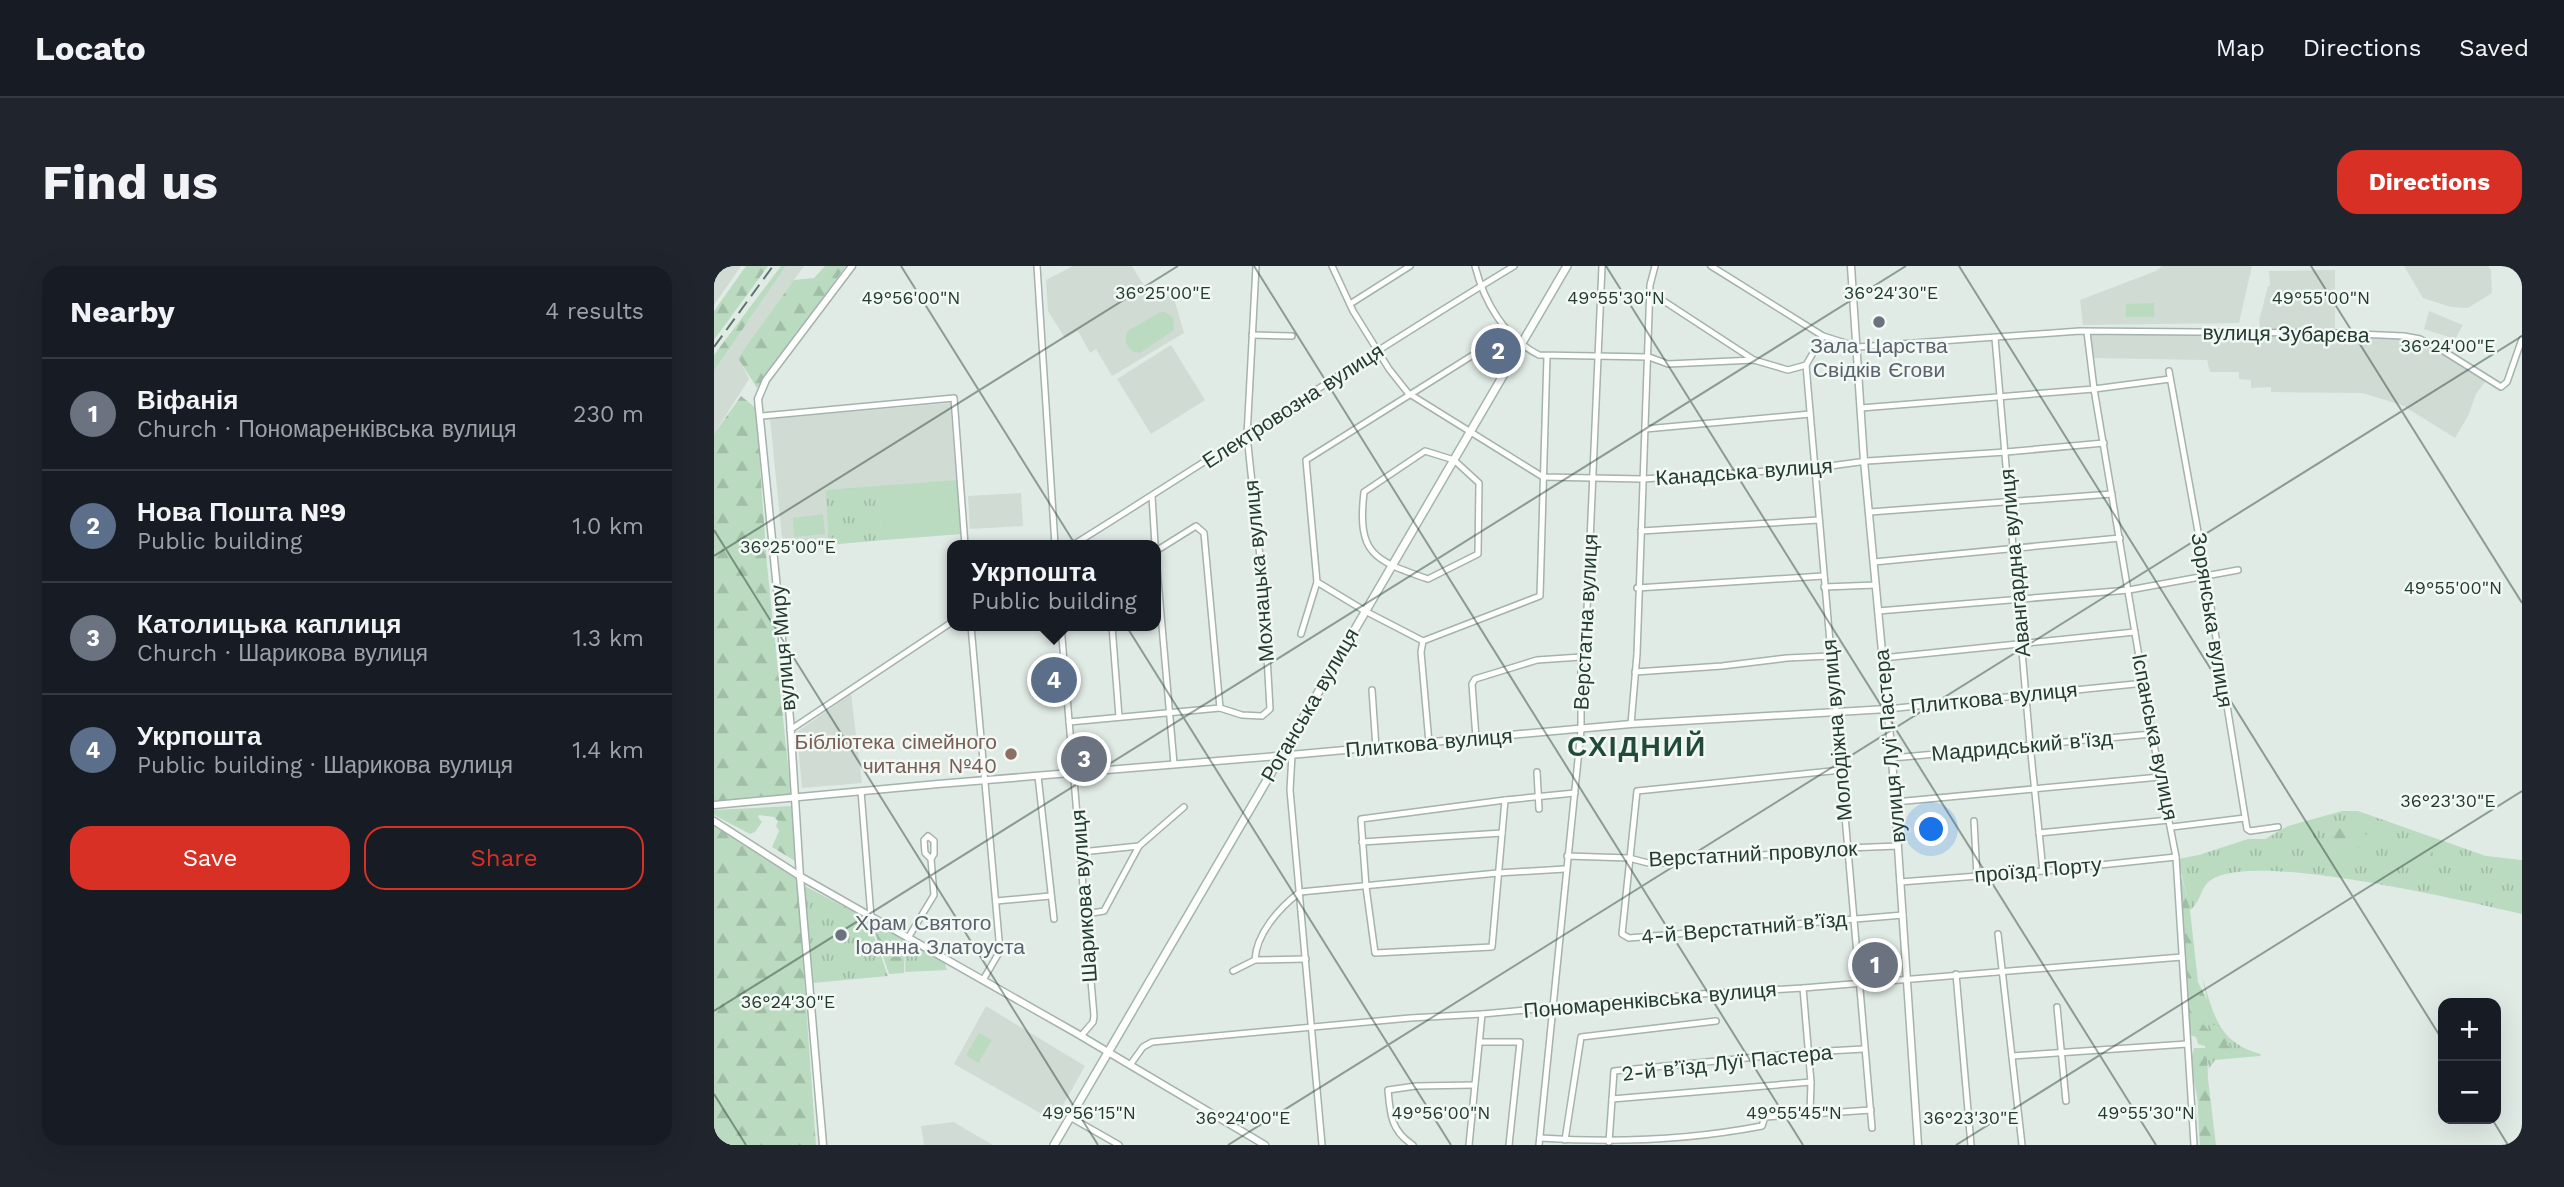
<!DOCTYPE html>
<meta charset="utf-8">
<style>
:root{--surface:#171b24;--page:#20242c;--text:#f1f3f6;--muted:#9ea1a6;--line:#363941;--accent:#d93025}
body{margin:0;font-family:"Work Sans",sans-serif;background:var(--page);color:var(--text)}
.controls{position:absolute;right:21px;bottom:21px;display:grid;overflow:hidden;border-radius:14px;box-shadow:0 7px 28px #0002}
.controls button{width:63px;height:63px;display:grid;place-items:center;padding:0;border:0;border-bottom:2px solid var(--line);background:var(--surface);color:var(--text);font:35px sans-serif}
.you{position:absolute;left:1218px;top:564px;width:24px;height:24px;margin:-18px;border:5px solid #fff;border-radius:50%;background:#1a73e8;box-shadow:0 0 0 10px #1a73e833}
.badge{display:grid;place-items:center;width:46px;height:46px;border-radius:50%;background:var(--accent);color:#fff;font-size:23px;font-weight:700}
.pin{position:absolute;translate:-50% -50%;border:4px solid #fff;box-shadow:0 2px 7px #0006}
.popup{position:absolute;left:233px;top:274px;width:214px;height:91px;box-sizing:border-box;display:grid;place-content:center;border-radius:14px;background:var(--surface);filter:drop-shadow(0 2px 5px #0005);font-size:23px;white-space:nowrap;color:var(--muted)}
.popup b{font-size:26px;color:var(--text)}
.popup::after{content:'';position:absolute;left:50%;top:100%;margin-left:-14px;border:14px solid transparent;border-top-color:var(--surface)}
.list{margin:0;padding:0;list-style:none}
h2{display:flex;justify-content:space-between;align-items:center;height:91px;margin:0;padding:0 28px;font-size:30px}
h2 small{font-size:23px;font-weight:400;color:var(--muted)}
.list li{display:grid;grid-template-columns:46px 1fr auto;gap:21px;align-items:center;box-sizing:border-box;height:112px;padding:0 28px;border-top:2px solid var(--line)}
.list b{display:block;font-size:26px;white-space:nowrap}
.list p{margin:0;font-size:23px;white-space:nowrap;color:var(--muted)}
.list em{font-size:23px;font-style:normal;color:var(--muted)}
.actions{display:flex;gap:14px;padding:21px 28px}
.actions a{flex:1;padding:16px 0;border:2px solid var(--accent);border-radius:21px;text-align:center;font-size:24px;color:var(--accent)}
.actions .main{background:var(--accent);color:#fff}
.map{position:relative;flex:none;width:1808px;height:879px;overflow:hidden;border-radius:21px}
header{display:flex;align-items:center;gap:42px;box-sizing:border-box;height:98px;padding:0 35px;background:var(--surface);border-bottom:2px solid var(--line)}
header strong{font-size:33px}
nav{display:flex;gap:38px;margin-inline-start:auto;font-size:24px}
.intro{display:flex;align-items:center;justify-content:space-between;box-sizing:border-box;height:168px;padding:0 42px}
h1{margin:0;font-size:49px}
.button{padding:18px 32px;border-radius:21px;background:var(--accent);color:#fff;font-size:24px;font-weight:700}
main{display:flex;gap:42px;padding:0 42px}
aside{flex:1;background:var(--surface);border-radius:21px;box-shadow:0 7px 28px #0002}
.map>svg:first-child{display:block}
.built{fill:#d0dbd4}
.grass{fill:url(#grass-tufts)}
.forest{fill:url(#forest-firs)}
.garden{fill:#bbdbc0}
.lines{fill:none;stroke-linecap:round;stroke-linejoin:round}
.minor-casing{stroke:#a4b3ac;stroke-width:8}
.tertiary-casing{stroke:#a4b3ac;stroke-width:9}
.secondary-casing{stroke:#a1b6ac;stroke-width:10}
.minor{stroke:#fff;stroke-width:5}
.tertiary{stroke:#fff;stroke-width:6}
.secondary{stroke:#fff;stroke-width:7}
.rail{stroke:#5d766d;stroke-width:2;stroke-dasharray:14 7;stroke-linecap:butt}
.ticks{fill:none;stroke:#233b31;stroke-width:2;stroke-opacity:0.45}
.worship-dot{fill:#6b7280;stroke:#f2f8f4;stroke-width:2.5}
.education-dot{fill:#8d6e63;stroke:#f2f8f4;stroke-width:2.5}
.labels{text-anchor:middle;stroke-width:5;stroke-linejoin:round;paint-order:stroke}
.street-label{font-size:21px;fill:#233b31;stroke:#f2f8f4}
.worship-label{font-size:21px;fill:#5b616d;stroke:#f2f8f4}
.education-label{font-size:21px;fill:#785e54;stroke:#f2f8f4;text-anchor:end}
.district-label{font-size:28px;font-weight:bold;letter-spacing:2px;fill:#204b3c;stroke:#f2f8f4}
.ticks-label{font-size:18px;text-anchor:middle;fill:#233b31;stroke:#f2f8f4;stroke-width:5;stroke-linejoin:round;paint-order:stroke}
</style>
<header>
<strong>Locato</strong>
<nav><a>Map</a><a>Directions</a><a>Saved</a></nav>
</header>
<div class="intro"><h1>Find us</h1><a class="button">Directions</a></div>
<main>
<aside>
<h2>Nearby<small>4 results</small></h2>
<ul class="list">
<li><span class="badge" style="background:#6b7280">1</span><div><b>Віфанія</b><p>Church · Пономаренківська вулиця</p></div><em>230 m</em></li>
<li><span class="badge" style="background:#5c6f8a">2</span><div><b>Нова Пошта №9</b><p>Public building</p></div><em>1.0 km</em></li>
<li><span class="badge" style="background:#6b7280">3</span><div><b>Католицька каплиця</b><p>Church · Шарикова вулиця</p></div><em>1.3 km</em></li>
<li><span class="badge" style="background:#5c6f8a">4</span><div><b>Укрпошта</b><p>Public building · Шарикова вулиця</p></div><em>1.4 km</em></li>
</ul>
<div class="actions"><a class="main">Save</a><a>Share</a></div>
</aside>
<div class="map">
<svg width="1808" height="879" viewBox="0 0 1808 879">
<defs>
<pattern id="grass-tufts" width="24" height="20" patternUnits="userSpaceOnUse" patternTransform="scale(1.75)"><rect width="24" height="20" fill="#bbdbc0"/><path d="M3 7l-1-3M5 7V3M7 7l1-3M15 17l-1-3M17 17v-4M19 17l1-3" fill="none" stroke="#a0bda5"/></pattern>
<pattern id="forest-firs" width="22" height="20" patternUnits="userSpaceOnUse" patternTransform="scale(1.75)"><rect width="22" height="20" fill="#bbdbc0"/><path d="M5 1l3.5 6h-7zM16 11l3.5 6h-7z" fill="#a0bda5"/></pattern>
</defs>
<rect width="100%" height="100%" fill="#e1ebe6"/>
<g class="built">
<polygon points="0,0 27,0 0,39"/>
<polygon points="72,0 90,0 25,92 35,113 0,168 0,105"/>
<polygon points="359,0 418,0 437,31 459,29 470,67 398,110 382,83 376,87 364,65 351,72 334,45 332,14"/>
<polygon points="1448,0 1538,0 1525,57 1369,59 1366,34 1442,5"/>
<polygon points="1690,0 1774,0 1777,4 1778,27 1754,42 1737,41 1709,32"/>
<polygon points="1621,4 1621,67 1706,73 1774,112 1762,128 1754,150 1741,172 1688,139 1648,127 1557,126 1557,121 1537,122 1537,114 1525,113 1525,106 1496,106 1493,94 1377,92 1373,66 1547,66 1545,55 1554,20 1556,20 1555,5"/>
<polygon points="1715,45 1749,59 1741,73 1710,63"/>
<polygon points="457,79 491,134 437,168 403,113"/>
<polygon points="236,137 247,268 69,282 56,153"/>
<polygon points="307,227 309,260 256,263 254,230"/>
<polygon points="137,428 148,517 88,522 83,466"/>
<polygon points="272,740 371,800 340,855 240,798"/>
<polygon points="240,856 248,861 279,879 210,879 207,860"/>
</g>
<g class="grass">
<polygon points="163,220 168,274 115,279 112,224"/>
<path d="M1628,545H1644L1772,590L1808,594V648C1753,636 1539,584 1497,614C1486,621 1488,635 1476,644L1464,593L1485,589L1534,573H1551L1574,560Z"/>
<polygon points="89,619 157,655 157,662 174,710 99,717"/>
<polygon points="192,674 230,695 233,704 191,706"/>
<path d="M1488,710C1500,749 1504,777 1547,788L1546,790L1501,794L1495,803L1491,780L1484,778L1493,734Z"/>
</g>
<g class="forest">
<polygon points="32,0 54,0 0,74 0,45"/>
<polygon points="67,0 72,0 0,105 0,89"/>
<polygon points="111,0 132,0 43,122 24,92 80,14 100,12"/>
<polygon points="27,130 42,142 53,299 77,528 0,535 0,168"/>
<polygon points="78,540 81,595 58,581 65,565 62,560 64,555 60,551 45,549 44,551 48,556 41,566 36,568 0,549 0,544"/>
<polygon points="0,558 83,612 102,879 0,879"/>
<polygon points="1632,558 1649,561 1653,573 1635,590 1623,595 1614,589 1612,577 1621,561"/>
<polygon points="1703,573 1719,587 1717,598 1708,597 1697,589 1698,577"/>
<polygon points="1464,611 1468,612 1476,644 1484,716 1493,734 1493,748 1489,758 1496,766 1498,759 1505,760 1517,776 1512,778 1519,783 1524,782 1530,788 1527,790 1500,792 1494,777 1488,779 1484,778 1482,771 1476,769"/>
<polygon points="160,655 191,674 190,707 175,708 160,664"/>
<path d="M1480,782H1493L1494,813L1502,879H1486C1485,865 1484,852 1484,839C1483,819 1473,803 1480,782Z"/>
</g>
<g class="garden">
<polygon points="1440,37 1440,51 1412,51 1412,38"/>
<path d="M446,46H451L459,52L460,64L426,87L420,86C412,80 409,74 414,65Z"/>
<polygon points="243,214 247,268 168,274 163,220"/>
<polygon points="109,248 111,268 80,271 79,252"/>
<polygon points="265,767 278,774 264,797 252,789"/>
</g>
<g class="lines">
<g class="minor-casing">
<g id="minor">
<polyline points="323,0 341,279"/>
<polyline points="618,0 639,45 675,103 694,127 829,211 928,213 1101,202 1153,195 1292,186 1390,177"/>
<path d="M761,0C770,36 791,72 825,89L935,91L954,98L1040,94L1074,104L1092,99"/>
<polyline points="997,0 1109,70 1144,81 1366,65 1621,67 1690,70 1706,73 1728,84 1787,121 1793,116 1808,73"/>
<polyline points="936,26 1040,94"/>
<polyline points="636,38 696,0"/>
<polyline points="1373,66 1380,123 1438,468 1462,591 1480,879"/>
<polyline points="794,67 592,194 603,316 651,345 709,375 826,330 833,90"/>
<polyline points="538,69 578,70"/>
<polyline points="1109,70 1092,99 1158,862"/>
<polyline points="1281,72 1316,478 1329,605"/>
<polyline points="1455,105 1492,310 1533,563 1536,565 1564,561"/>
<polyline points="1147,142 1380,123 1456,113"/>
<polyline points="47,150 240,132 251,279"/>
<polyline points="931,163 1096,148"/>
<path d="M711,185L740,194L765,217L764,288L714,313C659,294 643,288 650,226Z"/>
<polyline points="438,230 441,279"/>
<polyline points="1156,246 1398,228"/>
<polyline points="927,265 1105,254"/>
<path d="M359,279C507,187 651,90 800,0"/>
<polyline points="442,291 460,498"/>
<polyline points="1160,296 1406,272"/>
<polyline points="1110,321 1162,319"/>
<polyline points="923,322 1109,310"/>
<polyline points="1164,345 1415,324 1524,304"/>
<polyline points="257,360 286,685 269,714"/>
<polyline points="347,360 380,750 379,756 367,770"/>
<polyline points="398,360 405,451"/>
<polyline points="587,368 603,316"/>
<polyline points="709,375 707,386 715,477"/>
<polyline points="1168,392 1421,366"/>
<polyline points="921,406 1008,400 1073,392 1116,390"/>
<polyline points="658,424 662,482"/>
<polyline points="506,442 528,449 548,450 556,443 549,319 533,170 542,0"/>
<polyline points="1173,443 1431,417"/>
<polyline points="355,456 506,442 490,267 482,260 442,285"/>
<polyline points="917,458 923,388 936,19 941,0"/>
<polyline points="76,464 238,356"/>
<polyline points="762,472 758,418 761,413 823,394 867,391"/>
<polyline points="578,489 576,524 608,879"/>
<polyline points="1178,492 1438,468"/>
<polyline points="1127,504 923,525 908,668 915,672 1189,649"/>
<polyline points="823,506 825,543"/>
<polyline points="324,510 340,653"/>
<polyline points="147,525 157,651"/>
<polygon points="791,534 778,681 661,687 652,621 647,553"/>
<polyline points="791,534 861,527"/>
<polyline points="1181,536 1446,511"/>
<polyline points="1260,555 1263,610"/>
<polyline points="1458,561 1531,552"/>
<polyline points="1325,567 1455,554"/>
<polyline points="648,576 788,567"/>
<polyline points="367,586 425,580"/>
<polyline points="853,590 915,592 938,598 1133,582 1184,580"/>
<polyline points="1186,616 1329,605 1462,591"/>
<polyline points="282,635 336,630"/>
<polyline points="372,648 390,645 425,580 470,541"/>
<polyline points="1284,668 1308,879"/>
<polyline points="194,672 220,629 217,593 220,588 220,575 214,570 210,574 211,587 217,593"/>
<polyline points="541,694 592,693"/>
<path d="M519,705L541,694C542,668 565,642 586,626L784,607L851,603"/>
<polyline points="1242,708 1257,879"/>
<polyline points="1089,722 1097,816 1096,847"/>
<polyline points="1343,741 1352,835"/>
<polyline points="767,776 806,776 795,879"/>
<polyline points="1298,790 1473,778"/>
<polyline points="416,799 429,781 438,776 696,752 768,748 986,728 1089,722 1468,691"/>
<polyline points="898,833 1097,816"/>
<polyline points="356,851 405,879"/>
<path d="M826,872C900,877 975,874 1048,860L1051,851L1157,844"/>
<polyline points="851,874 867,771 1002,755"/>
<polyline points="895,876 900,805 1095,786 1150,783"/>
<path d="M699,879C677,865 676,848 674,824L702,820L760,819"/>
<polyline points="755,879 768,748"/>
<polyline points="825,879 867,464 867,391 872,367 888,0"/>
</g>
</g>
<g class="tertiary-casing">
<g id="tertiary">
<polyline points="1137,0 1150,195 1178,492 1204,879"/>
<polyline points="0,539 224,518 587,488 917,458 1173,443"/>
<polyline points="0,555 89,612 362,767 551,879"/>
<polyline points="109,879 86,611 76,453 44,133 52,114 138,0"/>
</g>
</g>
<g class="secondary-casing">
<polyline id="secondary" points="340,879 853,0"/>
</g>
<use href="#minor" class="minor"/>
<use href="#tertiary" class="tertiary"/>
<use href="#secondary" class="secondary"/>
<polyline class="rail" points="0,81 59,0"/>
</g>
<path class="ticks" d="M187,0L737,879M540,0L1089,879M892,0L1442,879M1245,0L1729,775M1597,0L1808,337M0,264L384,879M0,290L464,0M0,745L1192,0M0,828L32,879M1778,853L1794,879M514,879L1808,70M1242,879L1808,525"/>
<g class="worship-dot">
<circle cx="1165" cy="56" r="7"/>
<circle cx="127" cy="669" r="7"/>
</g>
<circle class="education-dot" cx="297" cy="488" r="7"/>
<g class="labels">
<g class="street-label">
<text transform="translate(1572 68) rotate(1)" y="7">вулиця Зубарєва</text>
<text transform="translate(579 140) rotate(-33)" y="7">Електровозна вулиця</text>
<text transform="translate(1030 206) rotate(-4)" y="7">Канадська вулиця</text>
<text transform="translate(1301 297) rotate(-95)" y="7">Авангардна вулиця</text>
<text transform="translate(545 305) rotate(-95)" y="7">Мохнацька вулиця</text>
<text transform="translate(1498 354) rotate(81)" y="7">Зорянська вулиця</text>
<text transform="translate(872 356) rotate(-87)" y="7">Верстатна вулиця</text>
<text transform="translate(69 382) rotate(-95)" y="7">вулиця Миру</text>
<text transform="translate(1280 432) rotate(-6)" y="7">Плиткова вулиця</text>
<text transform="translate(596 439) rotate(-60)" y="7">Роганська вулиця</text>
<text transform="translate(1123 464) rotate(-95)" y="7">Молодіжна вулиця</text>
<text transform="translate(1441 471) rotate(79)" y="7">Іспанська вулиця</text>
<text transform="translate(715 477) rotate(-5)" y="7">Плиткова вулиця</text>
<text transform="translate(1176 480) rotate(-95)" y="7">вулиця Луї Пастера</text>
<text transform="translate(1308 480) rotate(-5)" y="7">Мадридський в'їзд</text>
<text transform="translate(1039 588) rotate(-3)" y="7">Верстатний провулок</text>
<text transform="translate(1324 604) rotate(-5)" y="7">проїзд Порту</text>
<text transform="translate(370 630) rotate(-94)" y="7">Шарикова вулиця</text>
<text transform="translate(1030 662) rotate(-5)" y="7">4-й Верстатний в’їзд</text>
<text transform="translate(936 734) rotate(-5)" y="7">Пономаренківська вулиця</text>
<text transform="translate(1013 797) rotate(-6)" y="7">2-й в’їзд Луї Пастера</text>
</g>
<g class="worship-label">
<text x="1165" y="87">Зала Царства<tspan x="1165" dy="24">Свідків Єгови</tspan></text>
<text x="141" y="664" text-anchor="start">Храм Святого<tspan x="141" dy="24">Іоанна Златоуста</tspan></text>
</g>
<g class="education-label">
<text x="283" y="483">Бібліотека сімейного<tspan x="283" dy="24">читання №40</tspan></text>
</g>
<g class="district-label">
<text x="923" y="490">СХІДНИЙ</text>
</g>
</g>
<g class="ticks-label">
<text x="449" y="33">36°25'00"E</text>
<text x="1177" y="33">36°24'30"E</text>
<text x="1607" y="38">49°55'00"N</text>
<text x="197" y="38">49°56'00"N</text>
<text x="902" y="38">49°55'30"N</text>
<text x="1734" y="86">36°24'00"E</text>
<text x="74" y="287">36°25'00"E</text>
<text x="1739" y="328">49°55'00"N</text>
<text x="1734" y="541">36°23'30"E</text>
<text x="74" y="742">36°24'30"E</text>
<text x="375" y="853">49°56'15"N</text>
<text x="727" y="853">49°56'00"N</text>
<text x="1080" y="853">49°55'45"N</text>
<text x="1432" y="853">49°55'30"N</text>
<text x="529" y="858">36°24'00"E</text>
<text x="1257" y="858">36°23'30"E</text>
</g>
</svg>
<div class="controls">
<button>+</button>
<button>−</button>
</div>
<div class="you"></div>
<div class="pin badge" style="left:1161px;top:699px;background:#6b7280">1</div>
<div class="pin badge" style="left:784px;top:85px;background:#5c6f8a">2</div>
<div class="pin badge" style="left:370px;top:493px;background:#6b7280">3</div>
<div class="pin badge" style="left:340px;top:414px;background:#5c6f8a">4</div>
<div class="popup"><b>Укрпошта</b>Public building</div>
</div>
</main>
